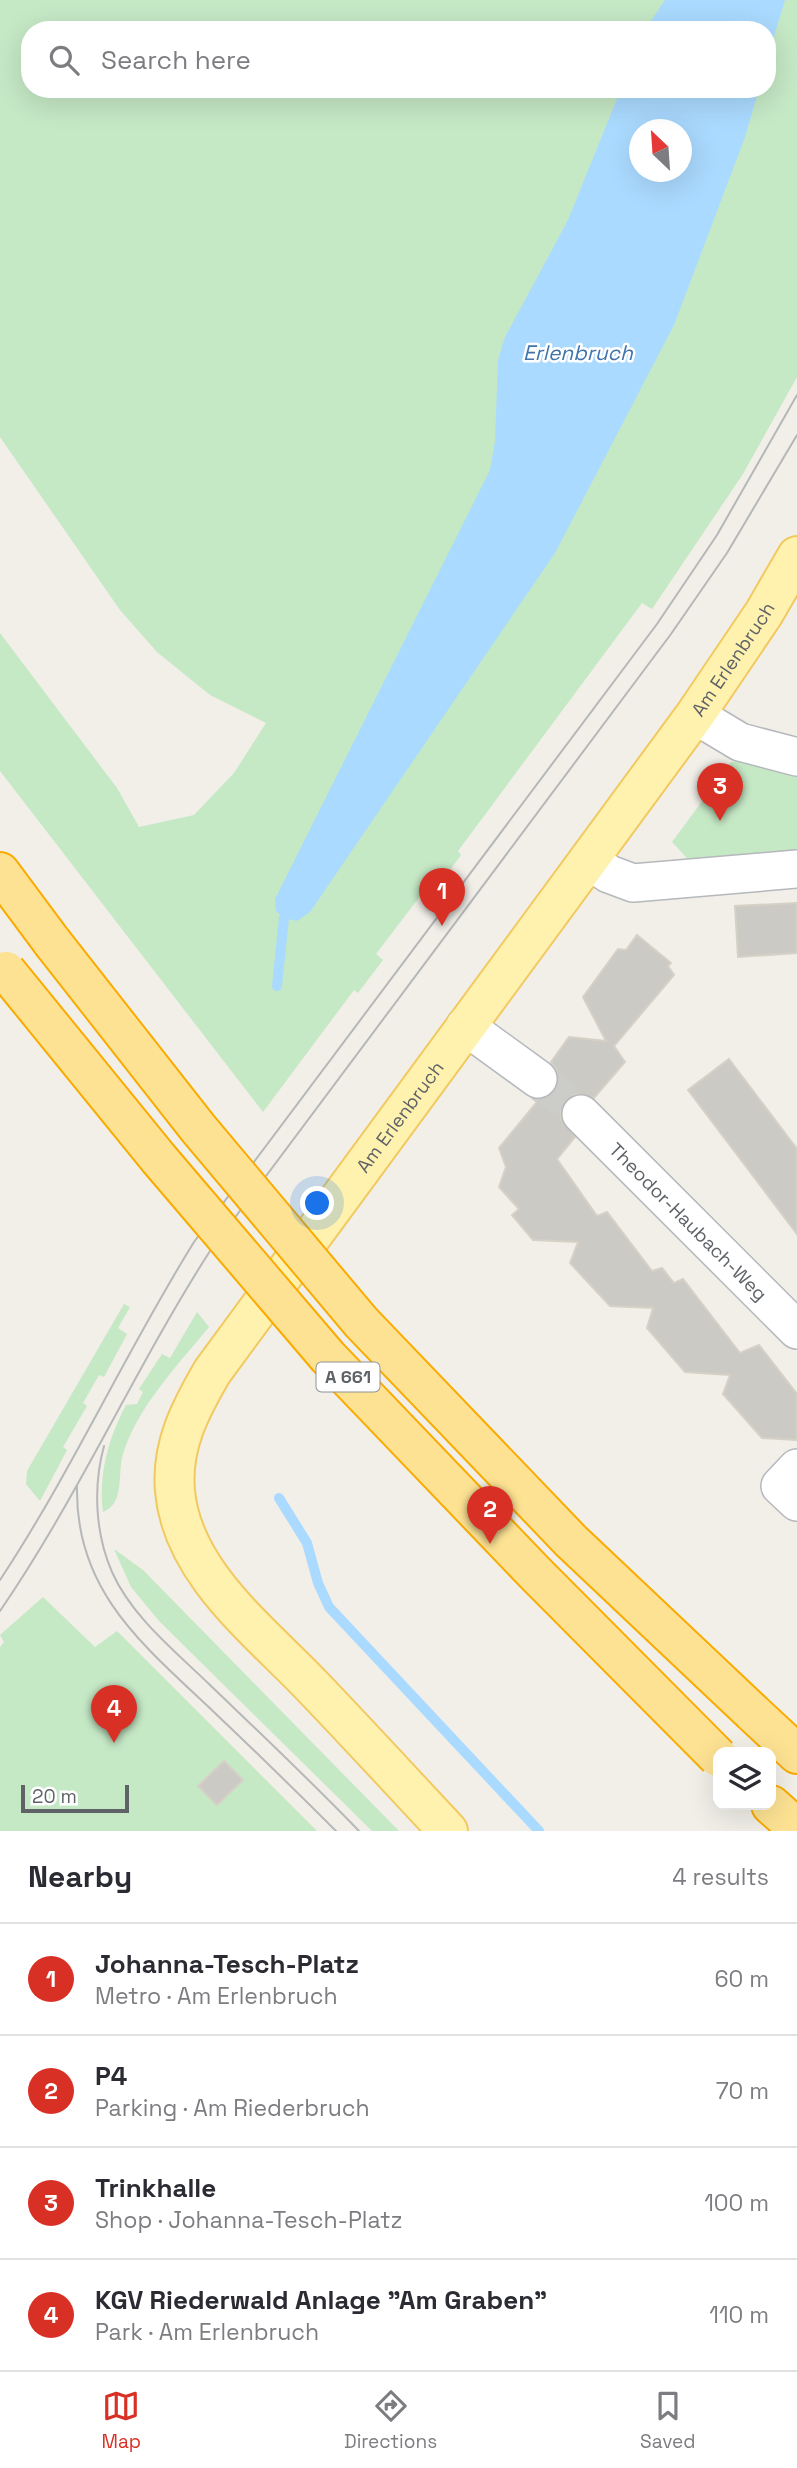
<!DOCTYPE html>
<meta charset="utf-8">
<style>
:root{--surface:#fff;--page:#f7f7f7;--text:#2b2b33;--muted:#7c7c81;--line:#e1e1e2;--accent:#d93025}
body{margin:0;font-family:"Space Grotesk",sans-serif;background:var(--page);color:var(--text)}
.controls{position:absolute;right:21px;bottom:21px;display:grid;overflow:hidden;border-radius:14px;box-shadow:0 7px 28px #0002}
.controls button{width:63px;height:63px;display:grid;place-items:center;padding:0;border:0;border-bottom:2px solid var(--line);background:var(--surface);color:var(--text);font:35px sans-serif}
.compass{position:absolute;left:629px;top:119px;width:63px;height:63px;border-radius:50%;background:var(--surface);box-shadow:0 7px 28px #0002;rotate:335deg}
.scale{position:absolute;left:21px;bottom:18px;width:108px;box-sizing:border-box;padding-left:7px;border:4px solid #5f6368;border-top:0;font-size:19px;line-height:24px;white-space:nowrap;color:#5f6368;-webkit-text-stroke:5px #fff;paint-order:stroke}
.you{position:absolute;left:318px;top:1204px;width:24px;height:24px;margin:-18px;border:5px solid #fff;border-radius:50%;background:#1a73e8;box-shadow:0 0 0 10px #1a73e833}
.badge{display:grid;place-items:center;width:46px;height:46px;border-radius:50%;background:var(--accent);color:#fff;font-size:23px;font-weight:700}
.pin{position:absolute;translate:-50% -58px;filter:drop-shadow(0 2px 4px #0008)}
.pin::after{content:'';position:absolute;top:37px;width:24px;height:21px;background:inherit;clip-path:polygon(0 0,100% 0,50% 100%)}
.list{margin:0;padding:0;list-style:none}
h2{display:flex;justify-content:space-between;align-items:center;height:91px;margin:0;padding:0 28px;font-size:30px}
h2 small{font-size:23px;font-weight:400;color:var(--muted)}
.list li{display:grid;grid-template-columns:46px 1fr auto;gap:21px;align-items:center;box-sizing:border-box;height:112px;padding:0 28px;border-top:2px solid var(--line)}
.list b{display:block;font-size:26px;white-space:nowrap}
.list p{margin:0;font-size:23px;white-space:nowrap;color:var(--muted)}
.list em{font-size:23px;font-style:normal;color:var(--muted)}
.icon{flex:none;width:38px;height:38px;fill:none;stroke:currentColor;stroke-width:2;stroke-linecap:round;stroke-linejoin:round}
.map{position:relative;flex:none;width:797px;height:1831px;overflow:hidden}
.search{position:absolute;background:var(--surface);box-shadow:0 7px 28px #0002;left:21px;right:21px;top:21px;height:77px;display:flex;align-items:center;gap:18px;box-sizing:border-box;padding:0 24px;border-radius:28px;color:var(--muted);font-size:26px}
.sheet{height:539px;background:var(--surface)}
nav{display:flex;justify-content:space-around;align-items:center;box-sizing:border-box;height:98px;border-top:2px solid var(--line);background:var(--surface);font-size:19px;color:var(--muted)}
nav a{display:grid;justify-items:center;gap:4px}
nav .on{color:var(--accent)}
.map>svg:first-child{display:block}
.green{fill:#c5e8c5;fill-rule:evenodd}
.water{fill:#aadaff;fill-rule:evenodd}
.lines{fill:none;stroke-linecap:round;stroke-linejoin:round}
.stream{stroke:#aadaff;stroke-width:10}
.building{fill:#cccac5;stroke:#d6d1c6;stroke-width:2}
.minor-tunnel{stroke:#ccccc8;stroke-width:37;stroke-dasharray:37 18;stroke-linecap:butt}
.minor-casing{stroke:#b5b8bc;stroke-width:40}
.major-casing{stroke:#f2c960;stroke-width:42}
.highway-casing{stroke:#f9ab00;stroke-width:42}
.minor{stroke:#fff;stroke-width:37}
.major{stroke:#fff2af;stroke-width:38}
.highway{stroke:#fde293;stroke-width:38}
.tram{stroke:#b6b7b8;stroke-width:2}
.highway-bridge-casing{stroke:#f9ab00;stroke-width:42;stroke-linecap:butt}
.highway-bridge{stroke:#fde293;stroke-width:38}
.labels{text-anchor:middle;stroke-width:5;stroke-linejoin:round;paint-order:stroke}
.shield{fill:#fff;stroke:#8f9295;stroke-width:2}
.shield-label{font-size:18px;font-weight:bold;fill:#5f6368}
.street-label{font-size:19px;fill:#5f6368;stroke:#fff}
.water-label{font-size:21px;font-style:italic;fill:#4174aa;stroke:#fff}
</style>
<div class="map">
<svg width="797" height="1831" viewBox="0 0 797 1831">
<rect width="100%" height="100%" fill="#f1efe8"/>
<g class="green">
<path d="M0,0H797V377L743,474L652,609L642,603L458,851L461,855L447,874L440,870L376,954L383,960L358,993L354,990L263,1112L0,771V633L117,788L139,827L194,815L234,773L266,723L210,695L157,652L120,610L0,437ZM30,30H767V89H30ZM640,130H682V172H640Z"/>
<polygon points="766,756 797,765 797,860 697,869 672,842 731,762"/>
<polygon points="124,1304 130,1307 118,1328 127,1334 104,1377 99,1375 83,1403 87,1406 63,1447 67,1450 40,1501 26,1484 27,1471"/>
<path d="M197,1312L209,1327C178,1365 135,1409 122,1458C118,1476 124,1504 103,1512C98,1475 109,1437 126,1405L137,1404L143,1392L139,1389L162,1354L170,1358Z"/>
<polygon points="114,1549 143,1570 399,1831 372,1831 159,1621 131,1587"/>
<polygon points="43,1597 95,1647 117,1631 317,1831 0,1831 0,1647 4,1642 0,1635"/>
</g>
<g class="water">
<polygon points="665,0 785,0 767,59 767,30 645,30"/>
<path d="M621,89H759L745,137L674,325L555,553L310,912L297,921L284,918L276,911L275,899L490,470L495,441L498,360L505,337L568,220ZM640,130H682V172H640Z"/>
</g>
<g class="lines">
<g class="stream">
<polyline points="277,986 284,918"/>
<polyline points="279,1498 307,1543 318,1583 329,1607 539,1831"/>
</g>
</g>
<g class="building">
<polygon points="797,903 797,953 738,957 735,906"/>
<polygon points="637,935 671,963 668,966 674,975 614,1046 625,1062 594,1098 576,1094 566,1100 561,1108 561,1119 575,1137 557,1159 597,1216 607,1212 652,1271 662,1268 674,1283 683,1279 740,1353 759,1345 797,1394 797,1440 762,1438 723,1394 730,1375 685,1372 647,1328 653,1308 610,1306 570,1263 578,1242 533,1240 512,1215 519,1209 499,1187 506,1167 499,1148 537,1102 533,1099 546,1098 555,1091 559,1082 557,1071 551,1062 569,1037 606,1041 583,997 618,949 626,950"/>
<polygon points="729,1059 797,1149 797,1234 688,1090"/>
<polygon points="224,1761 243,1780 217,1805 198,1786"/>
</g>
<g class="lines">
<polyline class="minor-tunnel" points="538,1079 581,1114"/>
<g class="minor-casing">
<g id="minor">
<polyline points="695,715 740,742 797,757"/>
<polyline points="588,860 609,874 633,883 797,869"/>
<polyline points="465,1026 538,1079"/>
<path id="s1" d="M581,1114L797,1330"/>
<polyline points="797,1468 780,1486 797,1502"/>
</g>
</g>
<g class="major-casing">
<g id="major">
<path id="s2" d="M448,1831C403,1783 359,1735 313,1687C261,1632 182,1573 175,1491C171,1446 190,1410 212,1372L695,715L764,613L797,556"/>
</g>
</g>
<g class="highway-casing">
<g id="highway">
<polyline points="0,872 52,942"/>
<polyline points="753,1713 797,1754"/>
<polyline points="771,1805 797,1828"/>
</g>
</g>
<use href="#minor" class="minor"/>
<use href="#major" class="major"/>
<use href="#highway" class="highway"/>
<g class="tram">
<path d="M104,1446C93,1486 95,1533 112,1572C132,1617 175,1651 210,1685C260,1733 311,1781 359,1831"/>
<path d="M77,1487C75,1594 147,1648 217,1715C257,1753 297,1792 336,1831"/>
<path d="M0,1580C72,1471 125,1353 194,1242L657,624L717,535L797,395"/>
<path d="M0,1611C79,1496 135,1368 210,1251L671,634L727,553L797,435"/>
</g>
<g class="highway-bridge-casing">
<g id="highway-bridge">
<polyline points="52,942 198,1128 361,1322 571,1541 753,1713"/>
<polyline points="6,971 159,1159 328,1357 534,1572 718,1757"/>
</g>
</g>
<use href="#highway-bridge" class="highway-bridge"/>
</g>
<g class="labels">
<rect class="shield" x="316.5" y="1362.5" width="63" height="29" rx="5"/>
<g class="shield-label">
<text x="348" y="1383">A 661</text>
</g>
<g class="street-label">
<text dy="7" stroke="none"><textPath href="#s2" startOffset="1452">Am Erlenbruch</textPath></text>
<text dy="7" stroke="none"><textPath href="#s2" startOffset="886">Am Erlenbruch</textPath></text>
<text dy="7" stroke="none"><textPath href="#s1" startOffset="152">Theodor-Haubach-Weg</textPath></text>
</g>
<g class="water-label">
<text x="578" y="360">Erlenbruch</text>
</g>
</g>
</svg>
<div class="controls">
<button><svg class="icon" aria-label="layers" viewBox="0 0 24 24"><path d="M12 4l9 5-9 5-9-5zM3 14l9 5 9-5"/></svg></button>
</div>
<svg class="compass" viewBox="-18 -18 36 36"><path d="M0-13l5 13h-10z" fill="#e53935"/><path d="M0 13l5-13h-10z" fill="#7c7c81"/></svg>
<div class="scale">20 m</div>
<div class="you"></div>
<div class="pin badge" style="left:442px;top:926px">1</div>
<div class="pin badge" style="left:490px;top:1544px">2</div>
<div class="pin badge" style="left:720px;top:821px">3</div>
<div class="pin badge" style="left:114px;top:1743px">4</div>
<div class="search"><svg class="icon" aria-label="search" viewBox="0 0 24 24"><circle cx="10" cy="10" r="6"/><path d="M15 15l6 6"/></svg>Search here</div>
</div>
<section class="sheet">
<h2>Nearby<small>4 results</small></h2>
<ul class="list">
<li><span class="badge">1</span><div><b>Johanna-Tesch-Platz</b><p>Metro · Am Erlenbruch</p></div><em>60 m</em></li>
<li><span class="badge">2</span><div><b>P4</b><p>Parking · Am Riederbruch</p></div><em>70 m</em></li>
<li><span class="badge">3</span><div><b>Trinkhalle</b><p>Shop · Johanna-Tesch-Platz</p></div><em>100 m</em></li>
<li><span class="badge">4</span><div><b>KGV Riederwald Anlage &quot;Am Graben&quot;</b><p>Park · Am Erlenbruch</p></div><em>110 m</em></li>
</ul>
</section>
<nav>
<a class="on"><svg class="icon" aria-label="map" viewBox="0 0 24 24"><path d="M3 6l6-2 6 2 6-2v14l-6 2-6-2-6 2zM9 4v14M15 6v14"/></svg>Map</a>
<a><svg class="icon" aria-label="directions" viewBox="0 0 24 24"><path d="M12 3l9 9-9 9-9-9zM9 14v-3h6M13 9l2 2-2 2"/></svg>Directions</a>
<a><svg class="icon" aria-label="saved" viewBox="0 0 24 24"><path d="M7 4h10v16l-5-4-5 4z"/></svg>Saved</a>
</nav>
